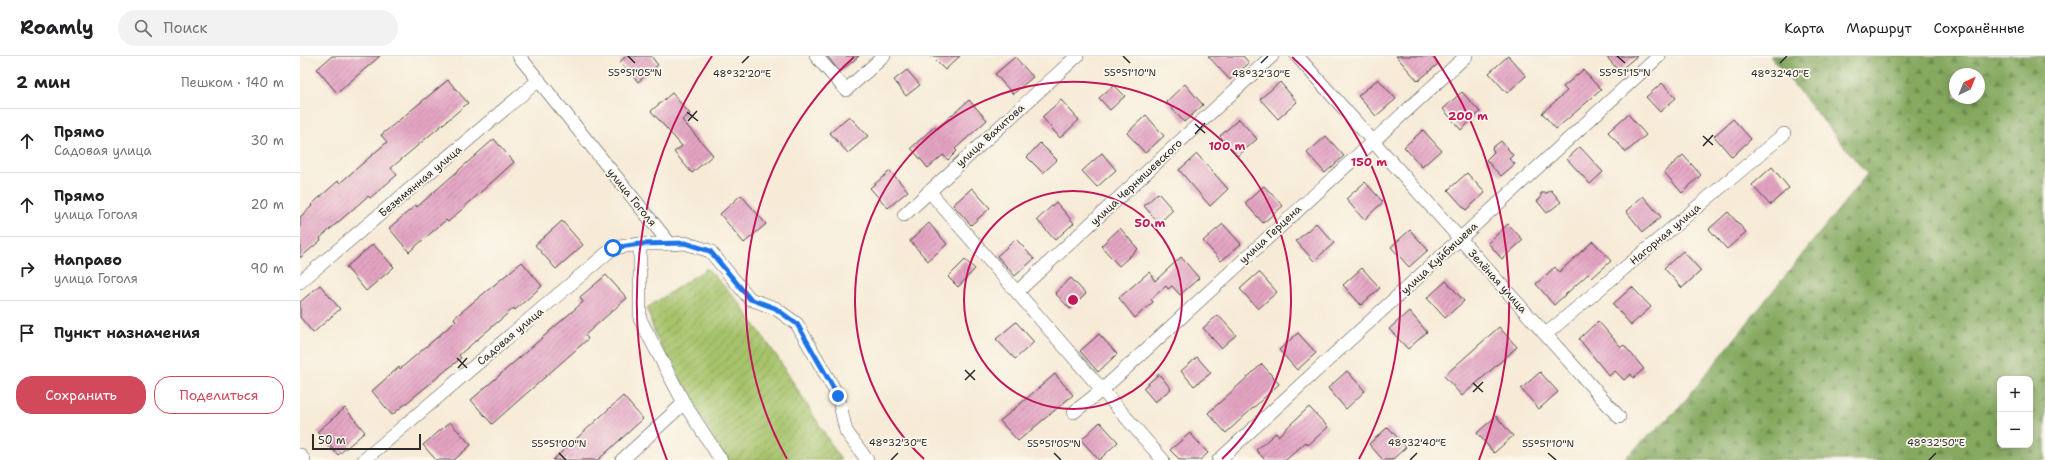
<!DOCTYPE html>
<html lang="ru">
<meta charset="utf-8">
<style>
:root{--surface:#fff;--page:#f2f2f2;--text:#202124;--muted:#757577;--line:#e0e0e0;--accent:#d1495b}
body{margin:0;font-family:"Shantell Sans",sans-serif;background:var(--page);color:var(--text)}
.controls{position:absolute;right:12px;bottom:12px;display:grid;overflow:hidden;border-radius:8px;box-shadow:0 2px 10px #0003}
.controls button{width:36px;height:36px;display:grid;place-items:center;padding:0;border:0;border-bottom:1px solid var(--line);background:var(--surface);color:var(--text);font:20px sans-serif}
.compass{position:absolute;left:1649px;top:12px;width:36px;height:36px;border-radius:50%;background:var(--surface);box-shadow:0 2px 10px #0003;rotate:43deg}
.scale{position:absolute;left:12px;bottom:10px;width:109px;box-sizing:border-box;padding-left:4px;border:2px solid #2b2b2b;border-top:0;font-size:11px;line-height:14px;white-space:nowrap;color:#2b2b2b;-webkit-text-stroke:3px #fbf7ec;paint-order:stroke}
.stop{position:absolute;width:12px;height:12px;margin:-9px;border:3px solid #1a73e8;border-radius:50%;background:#fff}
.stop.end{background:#1a73e8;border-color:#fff;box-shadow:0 1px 4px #0008}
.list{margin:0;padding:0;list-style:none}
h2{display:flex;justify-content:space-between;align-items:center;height:52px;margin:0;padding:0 16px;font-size:17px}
h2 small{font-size:13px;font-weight:400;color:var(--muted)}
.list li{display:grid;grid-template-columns:26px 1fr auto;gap:12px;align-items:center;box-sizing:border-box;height:64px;padding:0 16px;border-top:1px solid var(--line)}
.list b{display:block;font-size:15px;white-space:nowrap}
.list p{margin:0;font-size:13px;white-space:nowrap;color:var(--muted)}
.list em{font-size:13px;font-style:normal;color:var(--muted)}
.actions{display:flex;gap:8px;padding:12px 16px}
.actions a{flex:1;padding:9px 0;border:1px solid var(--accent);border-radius:16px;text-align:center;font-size:14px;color:var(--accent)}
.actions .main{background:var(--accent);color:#fff}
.icon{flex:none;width:22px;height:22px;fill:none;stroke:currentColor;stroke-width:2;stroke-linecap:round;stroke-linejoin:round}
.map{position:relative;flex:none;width:1745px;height:404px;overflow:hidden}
header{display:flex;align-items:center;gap:24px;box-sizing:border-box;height:56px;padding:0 20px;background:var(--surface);border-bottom:1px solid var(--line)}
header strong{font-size:19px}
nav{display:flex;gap:22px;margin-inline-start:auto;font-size:14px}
.search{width:280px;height:36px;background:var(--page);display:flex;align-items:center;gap:10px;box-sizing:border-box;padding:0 14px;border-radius:22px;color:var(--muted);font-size:15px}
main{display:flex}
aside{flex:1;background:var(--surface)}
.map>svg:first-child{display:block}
.forest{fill:url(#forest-firs);stroke:#586a44;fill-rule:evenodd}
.garden{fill:url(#garden-furrows);stroke:#68774a}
.building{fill:url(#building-hatch)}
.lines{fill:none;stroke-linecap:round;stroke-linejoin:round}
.street-casing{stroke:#4a4845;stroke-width:14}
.street{stroke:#fff;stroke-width:13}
.route{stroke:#1a73e8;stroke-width:5}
.ticks{fill:none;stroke:#2b2b2b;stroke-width:1.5}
.ring{fill:none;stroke:#c2185b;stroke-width:2}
.labels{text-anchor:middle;stroke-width:3.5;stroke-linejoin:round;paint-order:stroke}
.street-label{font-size:11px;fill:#2b2b2b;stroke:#fbf7ec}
.ticks-label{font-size:10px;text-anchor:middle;fill:#2b2b2b;stroke:#fbf7ec;stroke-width:3.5;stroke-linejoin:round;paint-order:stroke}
.centre{fill:#c2185b;stroke:#fbf7ec;stroke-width:2}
.ring-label{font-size:12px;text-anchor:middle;font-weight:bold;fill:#c2185b;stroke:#fbf7ec;stroke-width:3.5;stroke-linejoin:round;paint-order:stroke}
</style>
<header>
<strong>Roamly</strong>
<div class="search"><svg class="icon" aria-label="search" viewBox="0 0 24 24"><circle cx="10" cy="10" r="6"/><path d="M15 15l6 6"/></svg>Поиск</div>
<nav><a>Карта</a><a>Маршрут</a><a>Сохранённые</a></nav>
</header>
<main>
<aside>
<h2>2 мин<small>Пешком · 140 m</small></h2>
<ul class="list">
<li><svg class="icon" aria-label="ahead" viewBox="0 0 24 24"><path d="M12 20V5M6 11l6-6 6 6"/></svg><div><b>Прямо</b><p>Садовая улица</p></div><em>30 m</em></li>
<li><svg class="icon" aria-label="ahead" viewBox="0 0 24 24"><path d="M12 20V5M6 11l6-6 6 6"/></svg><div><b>Прямо</b><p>улица Гоголя</p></div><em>20 m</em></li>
<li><svg class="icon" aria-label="right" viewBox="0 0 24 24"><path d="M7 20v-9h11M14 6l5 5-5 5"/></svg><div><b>Направо</b><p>улица Гоголя</p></div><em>90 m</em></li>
<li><svg class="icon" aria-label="arrive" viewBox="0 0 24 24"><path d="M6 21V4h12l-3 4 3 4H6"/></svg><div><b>Пункт назначения</b></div></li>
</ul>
<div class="actions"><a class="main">Сохранить</a><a>Поделиться</a></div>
</aside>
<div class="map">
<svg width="1745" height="404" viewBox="0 0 1745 404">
<defs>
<pattern id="forest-firs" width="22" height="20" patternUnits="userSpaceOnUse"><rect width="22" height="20" fill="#84a95e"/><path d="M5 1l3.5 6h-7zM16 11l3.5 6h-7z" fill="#6c8a4e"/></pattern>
<pattern id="garden-furrows" width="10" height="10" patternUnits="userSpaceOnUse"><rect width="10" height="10" fill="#a6c36a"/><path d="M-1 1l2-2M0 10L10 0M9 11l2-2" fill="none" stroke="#879f57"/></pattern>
<pattern id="building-hatch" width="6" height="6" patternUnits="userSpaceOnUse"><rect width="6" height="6" fill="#e4a4c3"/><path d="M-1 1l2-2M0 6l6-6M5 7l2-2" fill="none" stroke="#b9869f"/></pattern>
</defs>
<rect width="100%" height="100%" fill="#fbf7ec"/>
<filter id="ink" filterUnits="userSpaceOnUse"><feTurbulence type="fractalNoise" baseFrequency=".025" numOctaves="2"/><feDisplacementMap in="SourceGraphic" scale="8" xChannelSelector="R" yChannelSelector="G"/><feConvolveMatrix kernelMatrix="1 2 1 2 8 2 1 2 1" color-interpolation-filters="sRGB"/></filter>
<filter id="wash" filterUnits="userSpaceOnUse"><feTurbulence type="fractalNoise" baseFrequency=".012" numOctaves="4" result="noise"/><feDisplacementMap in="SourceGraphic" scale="16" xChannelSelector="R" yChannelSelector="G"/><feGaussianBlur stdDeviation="0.9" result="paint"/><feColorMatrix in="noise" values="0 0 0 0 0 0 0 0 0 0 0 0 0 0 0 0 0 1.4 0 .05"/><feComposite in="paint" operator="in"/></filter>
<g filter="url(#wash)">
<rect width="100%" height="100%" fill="#f7ebd7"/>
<path class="forest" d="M1470,0H1745V404H1323L1379,352L1567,118ZM1655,18H1679V42H1655ZM1700,323H1730V389H1700Z"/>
<polygon class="garden" points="407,212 438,245 478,302 541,404 426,404 356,281 347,252"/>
<g id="blocks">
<g class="building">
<polygon points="32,0 80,0 37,37 17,13"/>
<polygon points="326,0 351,0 358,9 338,26 320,6"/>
<polygon points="527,0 559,0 540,16"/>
<polygon points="631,0 660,0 645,14"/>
<polygon points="908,0 943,0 949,7 930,24"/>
<polygon points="1096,0 1131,0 1138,8 1118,25"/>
<polygon points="1208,0 1226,20 1207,37 1189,17"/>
<polygon points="1306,0 1337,0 1319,15"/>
<polygon points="715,1 733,21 713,38 695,18"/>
<polygon points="607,14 620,29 606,40 594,24"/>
<polygon points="1283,14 1301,34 1256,73 1242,57 1267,35 1263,31"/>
<polygon points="1078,23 1096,43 1076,60 1058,40"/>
<polygon points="148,24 168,47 91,112 97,119 70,142 68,140 20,182 21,184 0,202 0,161 12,150 11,149 38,125 40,127 87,86 81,79"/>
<polygon points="980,26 997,46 978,63 960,43"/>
<polygon points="1362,27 1376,42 1360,56 1346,41"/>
<polygon points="885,28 903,49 884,66 866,46"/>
<polygon points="814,29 825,40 810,54 799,42"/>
<polygon points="1162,36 1180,56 1161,74 1143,53"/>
<polygon points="372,37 390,58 382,64 413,99 392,117 374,96 382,90 351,55"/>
<polygon points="669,44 687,64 655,93 657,95 648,104 643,99 628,112 611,92 634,71 636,73"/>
<polygon points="761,44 779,64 760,82 742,61"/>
<polygon points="1328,58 1346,79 1326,96 1308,76"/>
<polygon points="846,59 864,80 845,97 827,77"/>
<polygon points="549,60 568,80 548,97 530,77"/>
<polygon points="939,63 957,83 938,100 920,80"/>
<polygon points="1433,63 1451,83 1432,101 1414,80"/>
<polygon points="1123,74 1141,94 1122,111 1104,91"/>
<polygon points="1026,80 1044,100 1025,117 1007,97"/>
<polygon points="194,83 214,106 148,166 146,164 109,196 89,172 116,149 117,151"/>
<polygon points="1201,85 1213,99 1209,103 1215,108 1201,120 1186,104 1194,96 1192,92"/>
<polygon points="740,87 757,104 743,117 727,101"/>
<polygon points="1280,91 1303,116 1290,128 1267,103"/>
<polygon points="802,97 816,114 797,131 782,115"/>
<polygon points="897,98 928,133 910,150 879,114"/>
<polygon points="1383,99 1401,119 1382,137 1364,116"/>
<polygon points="1472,111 1489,132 1470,149 1452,129"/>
<polygon points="590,115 608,135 588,152 570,132"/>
<polygon points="1167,117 1185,137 1166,154 1148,134"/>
<polygon points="1065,126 1083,146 1064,164 1046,143"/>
<polygon points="964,130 983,150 963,167 945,147"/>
<polygon points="672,132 690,152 671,169 653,149"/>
<polygon points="1251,134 1261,146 1247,157 1237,145 1241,142 1241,137 1247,137"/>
<polygon points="858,137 873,154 859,167 844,150"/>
<polygon points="441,139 466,168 444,187 420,158"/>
<polygon points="1343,140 1361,161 1343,176 1326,155"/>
<polygon points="756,146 774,167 755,184 737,164"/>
<polygon points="1428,156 1446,176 1427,193 1409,173"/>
<polygon points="262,165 283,189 256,213 235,189"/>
<polygon points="629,167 647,188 628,205 610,185"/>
<polygon points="1016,167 1034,187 1014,205 996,185"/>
<polygon points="923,168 941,188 921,205 903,185"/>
<polygon points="1208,168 1223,184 1202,203 1188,187"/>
<polygon points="820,172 838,193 819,210 801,190"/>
<polygon points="1110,174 1128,194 1109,211 1091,191"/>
<polygon points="716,183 734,203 715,220 697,200"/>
<polygon points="1293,185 1311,205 1292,222 1288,218 1254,249 1236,228 1255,211 1259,216"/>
<polygon points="73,188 94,211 66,235 46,211"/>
<polygon points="1383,195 1401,215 1382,232 1364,212"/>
<polygon points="881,201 899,222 880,239 872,230 868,233 866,230 851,243 853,246 835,262 819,242 849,216 855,225"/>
<polygon points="665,204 675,213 658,231 648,221"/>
<polygon points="222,206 242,230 215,254 214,252 159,299 161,302 92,359 72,335 99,311 100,313 156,265 154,262"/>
<polygon points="1062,212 1080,232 1061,249 1043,229"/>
<polygon points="959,216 977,236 958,253 940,233"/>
<polygon points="306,219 327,242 285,279 288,283 192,368 171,344 283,246 280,241"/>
<polygon points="771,222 786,238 770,253 755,237"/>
<polygon points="1146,225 1164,245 1145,262 1127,242"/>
<polygon points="20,229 40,253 13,277 0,261 0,246"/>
<polygon points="1332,231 1351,251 1331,269 1313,248"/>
<polygon points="1109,255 1127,276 1108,293 1089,273"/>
<polygon points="918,259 936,279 921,292 903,272"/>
<polygon points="1298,265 1321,291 1324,289 1344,313 1333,322 1331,318 1324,324 1315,315 1309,320 1279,283"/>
<polygon points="716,266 734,286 715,303 696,283"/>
<polygon points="1199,271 1217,291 1162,340 1144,320"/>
<polygon points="998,277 1016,297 997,314 979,294"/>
<polygon points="799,278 817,298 798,316 780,295"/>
<polygon points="897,301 911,317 894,330 881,315"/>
<polygon points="962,308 979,328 926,377 908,357"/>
<polygon points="1047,315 1065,335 1046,353 1028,332"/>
<polygon points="1240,316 1258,336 1239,353 1221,333"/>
<polygon points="755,318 773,339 718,385 700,365"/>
<polygon points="859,318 871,333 855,346 843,332"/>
<polygon points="323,340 343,363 298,404 253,404"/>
<polygon points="1009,351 1028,371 1008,389 1006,386 986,404 965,404 956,394 976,377 978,380"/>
<polygon points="45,352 65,376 38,399 17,376"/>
<polygon points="1196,360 1213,380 1194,397 1177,377"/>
<polygon points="150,366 171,389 154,404 136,404 123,389"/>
<polygon points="800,366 818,386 799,404 781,384"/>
<polygon points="1088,371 1106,391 1092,404 1083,404 1069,388"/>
<polygon points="890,377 908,397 900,404 880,404 870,394"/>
</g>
</g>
</g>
<g filter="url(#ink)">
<use href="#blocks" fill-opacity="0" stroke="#4a4845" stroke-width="1"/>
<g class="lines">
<g class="street-casing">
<g id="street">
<polyline points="219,0 370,188 385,187 410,195 450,243 475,252 497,268 538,340 546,375 567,404"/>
<polyline points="516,0 546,34 584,0"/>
<polyline points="997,0 1319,361"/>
<polyline points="629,135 863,404"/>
<polyline points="604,159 777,0"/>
<polyline points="340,188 340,263 384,347 421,404"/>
<polyline points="0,226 239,24"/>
<polyline points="717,236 972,0"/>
<polyline points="1246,278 1484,78"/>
<polyline points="774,356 802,334 1166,0"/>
<polyline points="0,399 4,404"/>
<polyline points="64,404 313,192 340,188 370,188"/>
<polyline points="322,404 384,347"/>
<polyline points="919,404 1359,0"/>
</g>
</g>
<use href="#street" class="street"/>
</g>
</g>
<g class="lines" filter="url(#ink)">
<polyline class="route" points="313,192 340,188 385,187 410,195 450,243 475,252 497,268 538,340"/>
</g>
<path class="ticks" d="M328,0L335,7M823,0L830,7M1317,0L1325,7M442,7L449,0M961,7L968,0M1480,7L1487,0M387,56L398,65M388,65L397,55M895,68L905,77M895,78L905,67M1403,80L1413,89M1403,90L1413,79M157,302L167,312M158,312L167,302M665,314L675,324M665,324L675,314M1173,327L1183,336M1173,336L1183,326M259,397L266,404M754,397L761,404M1248,397L1256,404M591,404L598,397M1110,404L1117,397M1629,404L1636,397"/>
<g class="ring">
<circle cx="773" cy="244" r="109"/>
<path d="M624 403A218 218 0 1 1 922 403"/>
<path d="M487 403A327 327 0 0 1 554 1M992 1A327 327 0 0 1 1059 403"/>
<path d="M367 404A436 436 0 0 1 412 0M1134 0A436 436 0 0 1 1179 404"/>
</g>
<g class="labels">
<g class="street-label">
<text transform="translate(690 79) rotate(-42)" y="4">улица Вахитова</text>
<text transform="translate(120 125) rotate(-40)" y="4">Безымянная улица</text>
<text transform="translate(836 126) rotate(-43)" y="4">улица Чернышевского</text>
<text transform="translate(332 141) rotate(51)" y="4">улица Гоголя</text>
<text transform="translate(970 178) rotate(-43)" y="4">улица Герцена</text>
<text transform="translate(1365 178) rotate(-40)" y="4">Нагорная улица</text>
<text transform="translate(1139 202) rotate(-43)" y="4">улица Куйбышева</text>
<text transform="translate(1198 225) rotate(48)" y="4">Зелёная улица</text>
<text transform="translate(210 280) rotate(-40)" y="4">Садовая улица</text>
</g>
</g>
<g class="ticks-label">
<text x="1325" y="20">55°51'15"N</text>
<text x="335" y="20">55°51'05"N</text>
<text x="830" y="20">55°51'10"N</text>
<text x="442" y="21">48°32'20"E</text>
<text x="961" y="21">48°32'30"E</text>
<text x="1480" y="21">48°32'40"E</text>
<text x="598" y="390">48°32'30"E</text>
<text x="1117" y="390">48°32'40"E</text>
<text x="1636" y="390">48°32'50"E</text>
<text x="259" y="391">55°51'00"N</text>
<text x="754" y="391">55°51'05"N</text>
<text x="1248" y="391">55°51'10"N</text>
</g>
<circle cx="773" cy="244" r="6" class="centre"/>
<g class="ring-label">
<text x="1168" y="64">200 m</text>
<text x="927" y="94">100 m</text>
<text x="1069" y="110">150 m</text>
<text x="850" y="171">50 m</text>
</g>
</svg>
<div class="controls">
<button>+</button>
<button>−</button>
</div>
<svg class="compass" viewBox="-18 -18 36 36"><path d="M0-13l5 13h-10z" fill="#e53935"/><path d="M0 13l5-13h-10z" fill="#757577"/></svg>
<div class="scale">50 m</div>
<div class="stop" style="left:313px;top:192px"></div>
<div class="stop end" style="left:538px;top:340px"></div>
</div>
</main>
